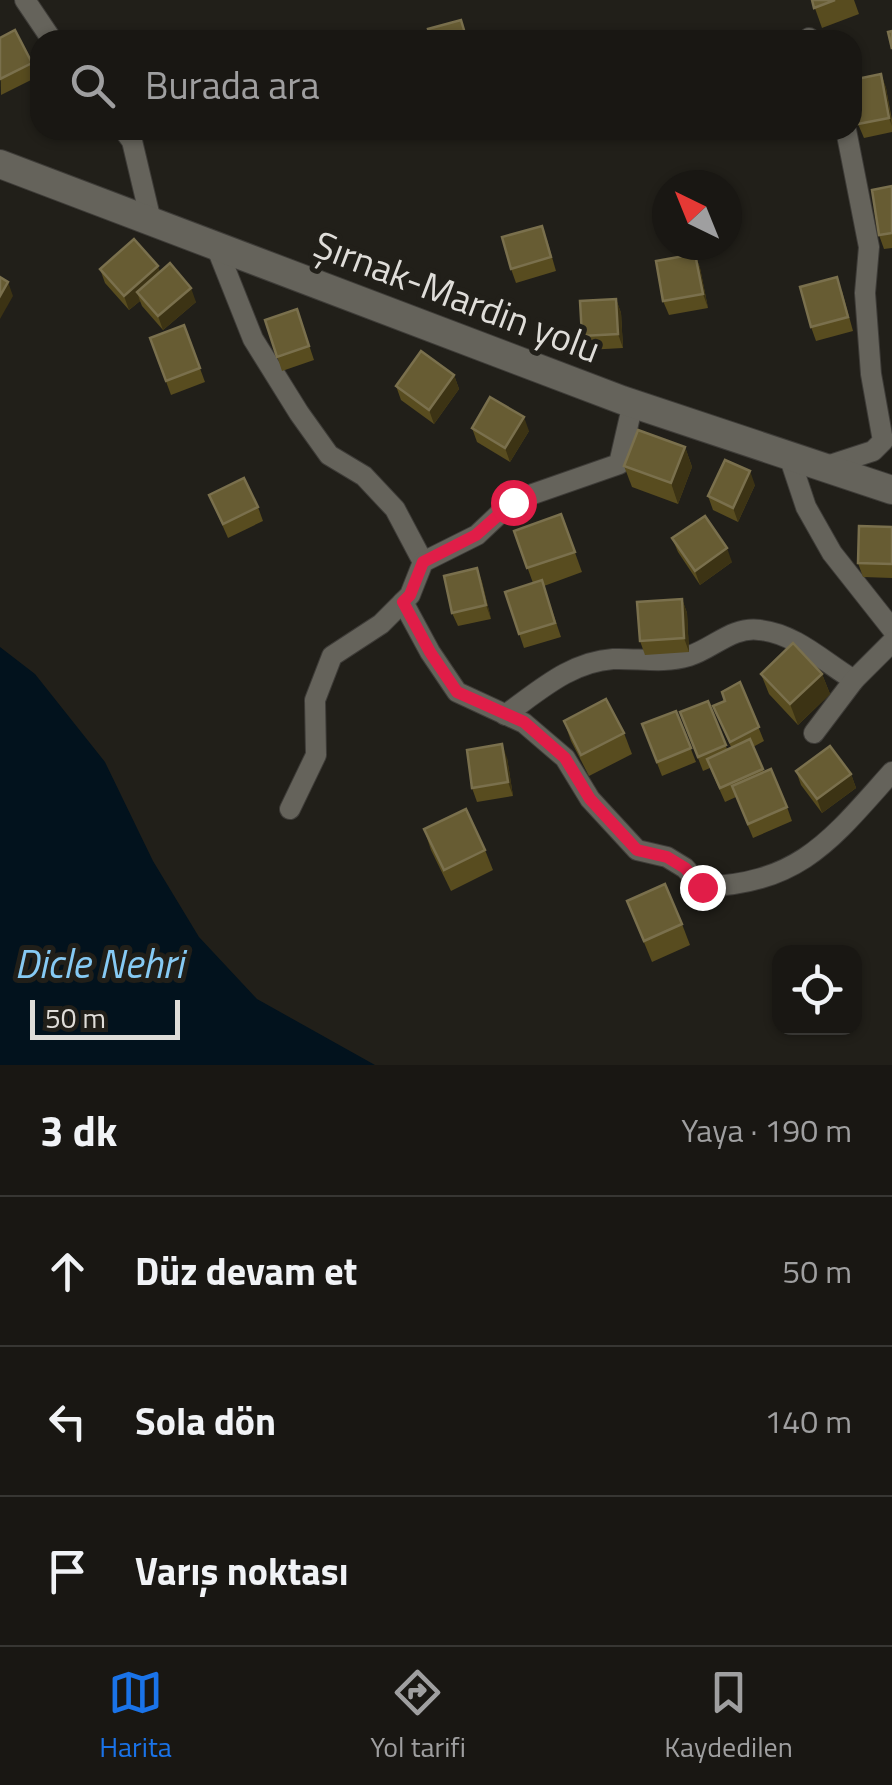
<!DOCTYPE html>
<html lang="tr">
<meta charset="utf-8">
<style>
:root{--surface:#191713;--page:#262421;--text:#f1f3f6;--muted:#9f9fa0;--line:#373633;--accent:#1a73e8}
body{margin:0;font-family:"Titillium Web",sans-serif;background:var(--page);color:var(--text)}
.controls{position:absolute;right:30px;bottom:30px;display:grid;overflow:hidden;border-radius:20px;box-shadow:0 2px 8px #0004}
.controls button{width:90px;height:90px;display:grid;place-items:center;padding:0;border:0;border-bottom:2px solid var(--line);background:var(--surface);color:var(--text);font:50px sans-serif}
.compass{position:absolute;left:652px;top:170px;width:90px;height:90px;border-radius:50%;background:var(--surface);box-shadow:0 2px 8px #0004;rotate:317deg}
.scale{position:absolute;left:30px;bottom:25px;width:150px;box-sizing:border-box;padding-left:10px;border:5px solid #dfddd9;border-top:0;font-size:28px;line-height:35px;white-space:nowrap;color:#dfddd9;-webkit-text-stroke:8px #211f19;paint-order:stroke}
.stop{position:absolute;width:30px;height:30px;margin:-22px;border:8px solid #e11d48;border-radius:50%;background:#fff}
.stop.end{background:#e11d48;border-color:#fff;box-shadow:0 2px 10px #0008}
.list{margin:0;padding:0;list-style:none}
h2{display:flex;justify-content:space-between;align-items:center;height:130px;margin:0;padding:0 40px;font-size:42px}
h2 small{font-size:32px;font-weight:400;color:var(--muted)}
.list li{display:grid;grid-template-columns:65px 1fr auto;gap:30px;align-items:center;box-sizing:border-box;height:150px;padding:0 40px;border-top:2px solid var(--line)}
.list b{display:block;font-size:38px;white-space:nowrap}
.list em{font-size:32px;font-style:normal;color:var(--muted)}
.icon{flex:none;width:55px;height:55px;fill:none;stroke:currentColor;stroke-width:2;stroke-linecap:round;stroke-linejoin:round}
.map{position:relative;flex:none;width:892px;height:1065px;overflow:hidden}
.search{position:absolute;background:var(--surface);box-shadow:0 2px 8px #0004;left:30px;right:30px;top:30px;height:110px;display:flex;align-items:center;gap:25px;box-sizing:border-box;padding:0 35px;border-radius:30px;color:var(--muted);font-size:38px}
.sheet{height:580px;background:var(--surface)}
nav{display:flex;justify-content:space-around;align-items:center;box-sizing:border-box;height:140px;border-top:2px solid var(--line);background:var(--surface);font-size:28px;color:var(--muted)}
nav a{display:grid;justify-items:center;gap:5px}
nav .on{color:var(--accent)}
.map>svg:first-child{display:block}
.water{fill:#02121d}
.lines{fill:none;stroke-linecap:round;stroke-linejoin:round}
.minor-casing{stroke:#3e3c38;stroke-width:22}
.secondary-casing{stroke:#3e3c38;stroke-width:30}
.minor{stroke:#65635b;stroke-width:20}
.secondary{stroke:#65635b;stroke-width:28}
.wall{fill:#584c1f}
.shaded-wall{fill:#3c3314}
.building{fill:#675c33;stroke:#7a704d;stroke-width:2.5}
.route{stroke:#e11d48;stroke-width:12}
.labels{text-anchor:middle;stroke-width:10;stroke-linejoin:round;paint-order:stroke}
.street-label{font-size:38px;fill:#dfddd9;stroke:#211f19}
.water-label{font-size:40px;font-style:italic;fill:#86caf4;stroke:#211f19}
</style>
<div class="map">
<svg width="892" height="1065" viewBox="0 0 892 1065">
<rect width="100%" height="100%" fill="#211f19"/>
<polygon class="water" points="0,647 35,674 105,762 153,861 199,937 257,999 375,1065 0,1065"/>
<g class="lines">
<g class="minor-casing">
<g id="minor">
<polyline points="25,0 52,40"/>
<polyline points="809,38 810,40"/>
<polyline points="124,130 132,141 151,221"/>
<polyline points="216,246 253,339 299,413 329,455 364,476 395,509 423,562"/>
<polyline points="789,456 806,507 832,553 892,629"/>
<polyline points="824,467 873,451 883,441 871,374 865,293 869,247 846,130"/>
<path d="M403,602L430,652L457,692L524,723L565,758L590,799L637,850L667,857L685,868L702,887C801,883 831,840 892,772"/>
<path d="M505,715C539,691 570,662 613,659C639,658 663,664 689,656C714,648 732,626 760,630C796,634 824,662 854,680"/>
<polyline points="814,733 854,680 892,642"/>
<polyline points="290,809 316,755 315,700 332,656 381,624 410,595 423,562 477,535 513,501 619,464 633,403"/>
</g>
</g>
<g class="secondary-casing">
<polyline id="secondary" points="0,164 622,400 892,490"/>
</g>
<use href="#minor" class="minor"/>
<use href="#secondary" class="secondary"/>
</g>
<g class="wall">
<polygon points="812,0 854,0 859,14 822,28"/>
<polygon points="0,38 32,63 37,77 1,95"/>
<polygon points="881,74 886,88 892,120 892,132 864,138 858,124"/>
<polygon points="892,186 892,248 884,249 879,235"/>
<polygon points="547,240 556,271 516,283 511,269"/>
<polygon points="695,254 700,268 708,308 669,315 663,301"/>
<polygon points="100,269 160,272 196,302 163,330 142,306 140,301 129,310 105,283"/>
<polygon points="842,291 853,331 816,341 811,327"/>
<polygon points="616,299 621,313 623,348 587,350 582,336"/>
<polygon points="297,309 314,360 282,371 265,320"/>
<polygon points="184,325 205,382 171,395 150,338"/>
<polygon points="454,375 459,389 434,424 401,400 396,386"/>
<polygon points="472,428 529,431 510,462 477,442"/>
<polygon points="685,447 692,467 678,504 632,487 624,466"/>
<polygon points="755,485 738,522 713,510 708,496"/>
<polygon points="209,495 258,507 263,521 228,538"/>
<polygon points="561,514 582,572 544,586 561,637 524,648 505,592 533,583 514,531"/>
<polygon points="892,527 892,578 863,577 858,563"/>
<polygon points="672,538 732,562 700,585 678,552"/>
<polygon points="477,568 482,582 491,619 458,626 452,613"/>
<polygon points="682,599 687,613 689,652 645,655 640,641"/>
<polygon points="761,674 822,674 830,694 798,725 769,694"/>
<polygon points="740,682 764,741 753,747 764,772 787,807 792,821 753,838 736,797 725,802 710,768 703,771 680,712 708,701 727,749 731,747 713,706 725,701"/>
<polygon points="676,711 696,762 662,776 642,724"/>
<polygon points="564,721 624,733 632,754 589,776 571,741"/>
<polygon points="507,758 513,796 477,802 472,788"/>
<polygon points="796,771 851,774 856,788 822,813 801,785"/>
<polygon points="424,829 485,850 493,870 451,891 431,850"/>
<polygon points="627,901 682,924 690,945 652,962"/>
</g>
<g class="shaded-wall">
<polygon points="881,74 886,88 892,126 889,118"/>
<polygon points="695,254 700,268 708,308 703,294"/>
<polygon points="158,266 163,280 137,292 140,301 129,310 124,296"/>
<polygon points="8,282 13,296 0,319 0,296"/>
<polygon points="191,288 196,302 163,330 158,316"/>
<polygon points="616,299 621,313 623,348 618,334"/>
<polygon points="454,375 459,389 434,424 429,410"/>
<polygon points="524,417 529,431 510,462 505,448"/>
<polygon points="685,447 692,467 678,504 671,483"/>
<polygon points="750,471 755,485 738,522 733,508"/>
<polygon points="727,548 732,562 700,585 695,571"/>
<polygon points="477,568 482,582 491,619 486,605"/>
<polygon points="682,599 687,613 689,652 684,638"/>
<polygon points="822,674 830,694 798,725 790,704"/>
<polygon points="502,744 507,758 513,796 508,782"/>
<polygon points="851,774 856,788 822,813 817,799"/>
</g>
<g class="building">
<polygon points="812,0 835,0 814,8"/>
<polygon points="461,20 467,40 431,40 428,29"/>
<polygon points="15,30 32,63 0,79 0,38"/>
<polygon points="892,31 892,49 888,32"/>
<polygon points="881,74 889,118 858,124 852,89 852,80"/>
<polygon points="892,186 892,233 879,235 872,190"/>
<polygon points="542,226 551,257 511,269 502,237"/>
<polygon points="134,239 158,266 124,296 100,269"/>
<polygon points="695,254 703,294 663,301 656,261"/>
<polygon points="170,263 191,288 158,316 137,292"/>
<polygon points="0,277 8,282 0,296"/>
<polygon points="837,277 848,317 811,327 800,287"/>
<polygon points="616,299 618,334 582,336 580,301"/>
<polygon points="297,309 309,346 277,357 265,320"/>
<polygon points="184,325 200,368 166,381 150,338"/>
<polygon points="421,351 454,375 429,410 396,386"/>
<polygon points="490,397 524,417 505,448 472,428"/>
<polygon points="638,430 685,447 671,483 624,466"/>
<polygon points="725,460 750,471 733,508 708,496"/>
<polygon points="244,478 258,507 223,524 209,495"/>
<polygon points="561,514 575,552 527,568 514,531"/>
<polygon points="705,516 727,548 695,571 672,538"/>
<polygon points="859,526 892,527 892,564 858,563"/>
<polygon points="477,568 486,605 452,613 444,576"/>
<polygon points="542,580 555,623 519,634 505,592"/>
<polygon points="682,599 684,638 640,641 637,602"/>
<polygon points="793,643 822,674 790,704 761,674"/>
<polygon points="740,682 759,727 730,742 713,706 725,701 722,692"/>
<polygon points="606,699 624,733 581,755 564,721"/>
<polygon points="708,701 726,745 698,757 680,712"/>
<polygon points="676,711 691,748 657,762 642,724"/>
<polygon points="750,739 763,769 720,788 707,759"/>
<polygon points="502,744 508,782 472,788 467,750"/>
<polygon points="830,746 851,774 817,799 796,771"/>
<polygon points="771,769 787,807 748,824 732,786"/>
<polygon points="466,809 485,850 444,870 424,829"/>
<polygon points="665,884 682,924 644,941 627,901"/>
</g>
<g class="lines">
<polyline class="route" points="513,502 476,535 423,562 410,595 403,602 430,652 457,692 524,722 565,758 590,799 637,850 667,857 685,868 702,887"/>
</g>
<g class="labels">
<g class="street-label">
<text transform="translate(457 297) rotate(21)" y="13">Şırnak-Mardin yolu</text>
</g>
<g class="water-label">
<text x="99" y="978">Dicle Nehri</text>
</g>
</g>
</svg>
<div class="controls">
<button><svg class="icon" aria-label="locate" viewBox="0 0 24 24"><circle cx="12" cy="12" r="6"/><path d="M12 2v4M12 18v4M2 12h4M18 12h4"/></svg></button>
</div>
<svg class="compass" viewBox="-18 -18 36 36"><path d="M0-13l5 13h-10z" fill="#e53935"/><path d="M0 13l5-13h-10z" fill="#9f9fa0"/></svg>
<div class="scale">50 m</div>
<div class="stop" style="left:513px;top:502px"></div>
<div class="stop end" style="left:702px;top:887px"></div>
<div class="search"><svg class="icon" aria-label="search" viewBox="0 0 24 24"><circle cx="10" cy="10" r="6"/><path d="M15 15l6 6"/></svg>Burada ara</div>
</div>
<section class="sheet">
<h2>3 dk<small>Yaya · 190 m</small></h2>
<ul class="list">
<li><svg class="icon" aria-label="ahead" viewBox="0 0 24 24"><path d="M12 20V5M6 11l6-6 6 6"/></svg><div><b>Düz devam et</b></div><em>50 m</em></li>
<li><svg class="icon" aria-label="left" viewBox="0 0 24 24"><path d="M17 20v-9H6M10 6l-5 5 5 5"/></svg><div><b>Sola dön</b></div><em>140 m</em></li>
<li><svg class="icon" aria-label="arrive" viewBox="0 0 24 24"><path d="M6 21V4h12l-3 4 3 4H6"/></svg><div><b>Varış noktası</b></div></li>
</ul>
</section>
<nav>
<a class="on"><svg class="icon" aria-label="map" viewBox="0 0 24 24"><path d="M3 6l6-2 6 2 6-2v14l-6 2-6-2-6 2zM9 4v14M15 6v14"/></svg>Harita</a>
<a><svg class="icon" aria-label="directions" viewBox="0 0 24 24"><path d="M12 3l9 9-9 9-9-9zM9 14v-3h6M13 9l2 2-2 2"/></svg>Yol tarifi</a>
<a><svg class="icon" aria-label="saved" viewBox="0 0 24 24"><path d="M7 4h10v16l-5-4-5 4z"/></svg>Kaydedilen</a>
</nav>
